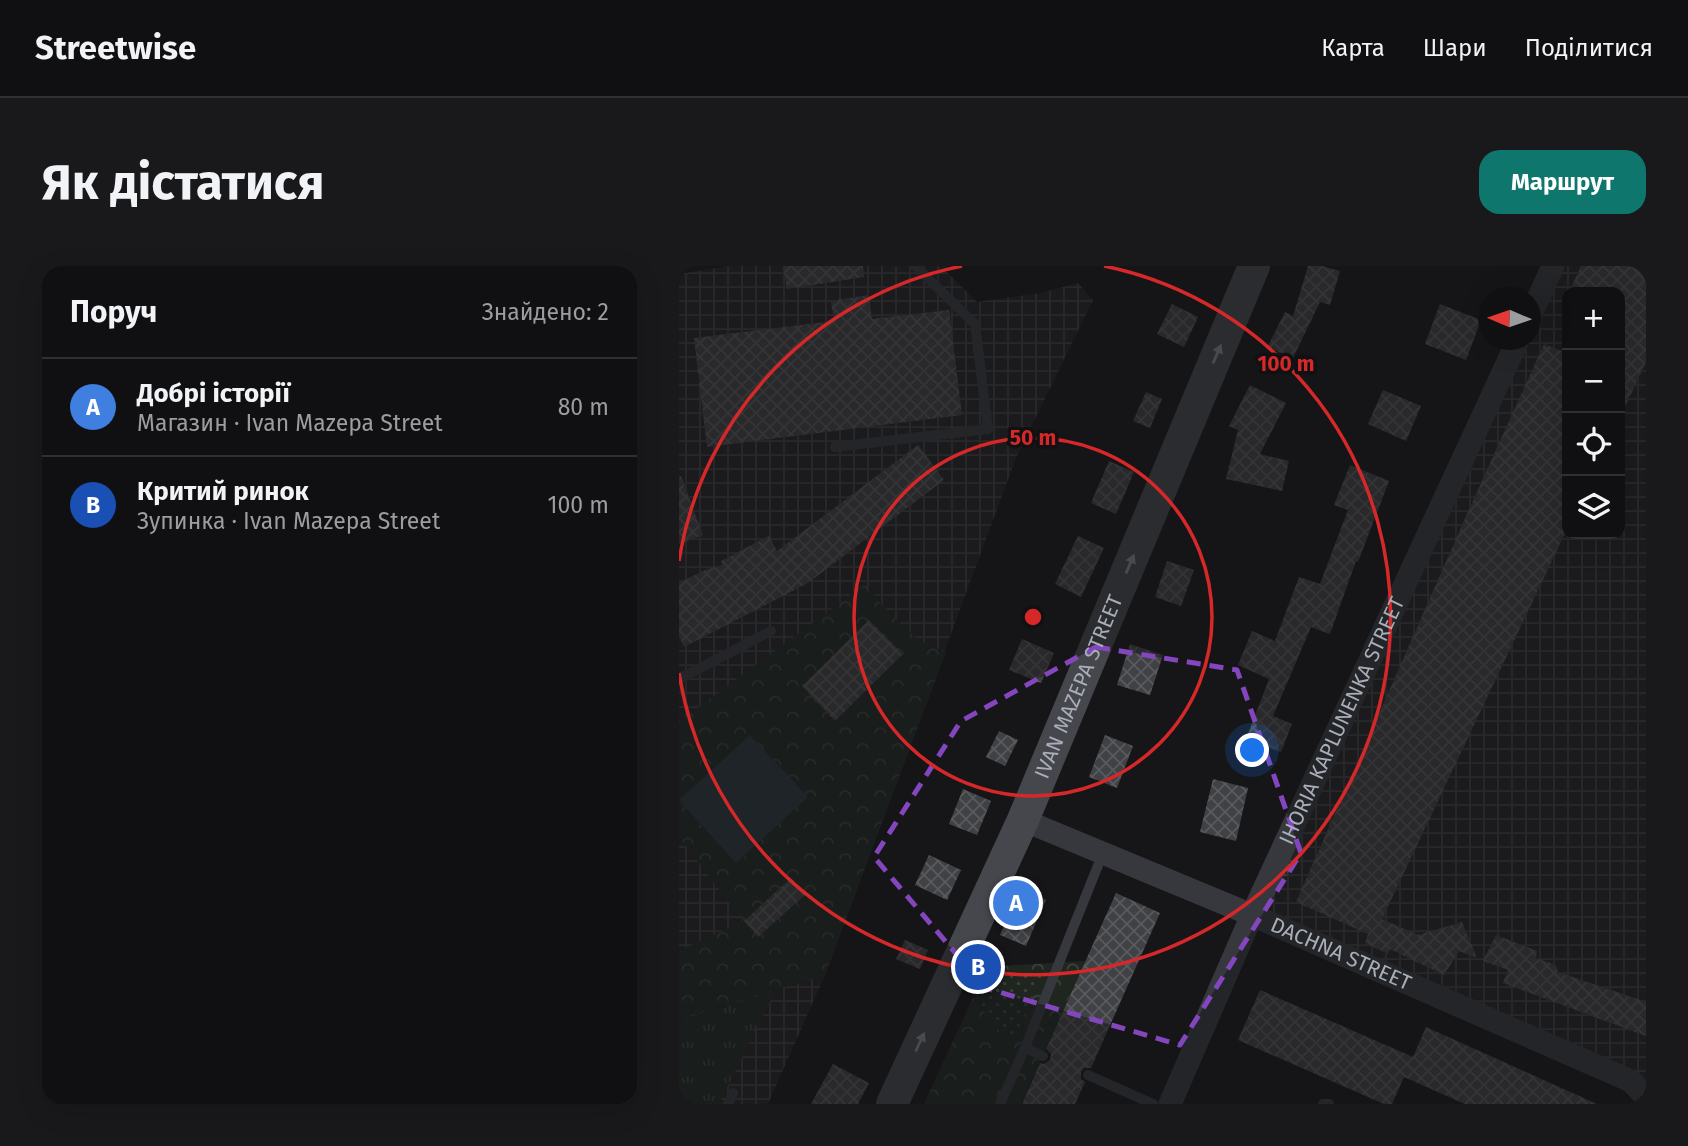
<!DOCTYPE html>
<html lang="uk">
<meta charset="utf-8">
<style>
:root{--surface:#101012;--page:#19191b;--text:#f1f3f6;--muted:#9c9d9f;--line:#303032;--accent:#0f766e}
body{margin:0;font-family:"Fira Sans",sans-serif;background:var(--page);color:var(--text)}
.controls{position:absolute;right:21px;top:21px;display:grid;overflow:hidden;border-radius:14px;box-shadow:0 7px 28px #0002}
.controls button{width:63px;height:63px;display:grid;place-items:center;padding:0;border:0;border-bottom:2px solid var(--line);background:var(--surface);color:var(--text);font:35px sans-serif}
.compass{position:absolute;left:799px;top:21px;width:63px;height:63px;border-radius:50%;background:var(--surface);box-shadow:0 7px 28px #0002;rotate:272deg}
.you{position:absolute;left:574px;top:485px;width:24px;height:24px;margin:-18px;border:5px solid #fff;border-radius:50%;background:#1a73e8;box-shadow:0 0 0 10px #1a73e833}
.badge{display:grid;place-items:center;width:46px;height:46px;border-radius:50%;background:var(--accent);color:#fff;font-size:23px;font-weight:700}
.pin{position:absolute;translate:-50% -50%;border:4px solid #fff;box-shadow:0 2px 7px #0006}
.list{margin:0;padding:0;list-style:none}
h2{display:flex;justify-content:space-between;align-items:center;height:91px;margin:0;padding:0 28px;font-size:30px}
h2 small{font-size:23px;font-weight:400;color:var(--muted)}
.list li{display:grid;grid-template-columns:46px 1fr auto;gap:21px;align-items:center;box-sizing:border-box;height:98px;padding:0 28px;border-top:2px solid var(--line)}
.list b{display:block;font-size:26px;white-space:nowrap}
.list p{margin:0;font-size:23px;white-space:nowrap;color:var(--muted)}
.list em{font-size:23px;font-style:normal;color:var(--muted)}
.icon{flex:none;width:38px;height:38px;fill:none;stroke:currentColor;stroke-width:2;stroke-linecap:round;stroke-linejoin:round}
.map{position:relative;flex:none;width:967px;height:838px;overflow:hidden;border-radius:21px}
header{display:flex;align-items:center;gap:42px;box-sizing:border-box;height:98px;padding:0 35px;background:var(--surface);border-bottom:2px solid var(--line)}
header strong{font-size:33px}
nav{display:flex;gap:38px;margin-inline-start:auto;font-size:24px}
.intro{display:flex;align-items:center;justify-content:space-between;box-sizing:border-box;height:168px;padding:0 42px}
h1{margin:0;font-size:49px}
.button{padding:18px 32px;border-radius:21px;background:var(--accent);color:#fff;font-size:24px;font-weight:700}
main{display:flex;gap:42px;padding:0 42px}
aside{flex:1;background:var(--surface);border-radius:21px;box-shadow:0 7px 28px #0002}
.map>svg:first-child{display:block}
.industrial{fill:url(#industrial-grid);fill-rule:evenodd}
.grass{fill:url(#grass-tufts)}
.forest{fill:url(#forest-crowns)}
.park{fill:url(#park-dots)}
.water{fill:#2c353c}
.building{fill:url(#building-cross-hatch)}
.lines{fill:none;stroke-linecap:round;stroke-linejoin:round}
.lane{stroke:#37383d;stroke-width:10}
.street{stroke:#37383d;stroke-width:23}
.secondary{stroke:#45474d;stroke-width:32}
.oneway{fill:#858993}
.marked{fill:none;stroke:#8446be;stroke-width:5;stroke-dasharray:14 9;stroke-linejoin:round}
.ring{fill:none;stroke:#d62828;stroke-width:3.5}
.labels{text-anchor:middle;stroke-width:7;stroke-linejoin:round;paint-order:stroke}
.street-label{font-size:21px;fill:#a8adb8;stroke:#111113}
.centre{fill:#d62828;stroke:#111113;stroke-width:3.5}
.ring-label{font-size:21px;text-anchor:middle;font-weight:bold;fill:#d62828;stroke:#111113;stroke-width:7;stroke-linejoin:round;paint-order:stroke}
</style>
<header>
<strong>Streetwise</strong>
<nav><a>Карта</a><a>Шари</a><a>Поділитися</a></nav>
</header>
<div class="intro"><h1>Як дістатися</h1><a class="button">Маршрут</a></div>
<main>
<aside>
<h2>Поруч<small>Знайдено: 2</small></h2>
<ul class="list">
<li><span class="badge" style="background:#3f7fe0">A</span><div><b>Добрі історії</b><p>Магазин · Ivan Mazepa Street</p></div><em>80 m</em></li>
<li><span class="badge" style="background:#1a4fb4">B</span><div><b>Критий ринок</b><p>Зупинка · Ivan Mazepa Street</p></div><em>100 m</em></li>
</ul>
</aside>
<div class="map">
<svg width="967" height="838" viewBox="0 0 967 838">
<defs>
<pattern id="industrial-grid" width="8" height="8" patternUnits="userSpaceOnUse" patternTransform="scale(1.75)"><rect width="8" height="8" fill="#222225"/><path d="M0 4h8M4 0v8" fill="none" stroke="#3f3f43"/></pattern>
<pattern id="grass-tufts" width="24" height="20" patternUnits="userSpaceOnUse" patternTransform="scale(1.75)"><rect width="24" height="20" fill="#1e261f"/><path d="M3 7l-1-3M5 7V3M7 7l1-3M15 17l-1-3M17 17v-4M19 17l1-3" fill="none" stroke="#3c433d"/></pattern>
<pattern id="forest-crowns" width="20" height="18" patternUnits="userSpaceOnUse" patternTransform="scale(1.75)"><rect width="20" height="18" fill="#1e261f"/><path d="M2 6a3 3 0 1 1 6 0M12 15a3 3 0 1 1 6 0" fill="none" stroke="#3c433d"/></pattern>
<pattern id="park-dots" width="8" height="8" patternUnits="userSpaceOnUse" patternTransform="scale(1.75)"><rect width="8" height="8" fill="#1e261f"/><path d="M2 2h.1M6 6h.1" fill="none" stroke="#3c433d" stroke-width="1.8" stroke-linecap="round"/></pattern>
<pattern id="building-cross-hatch" width="8" height="8" patternUnits="userSpaceOnUse" patternTransform="scale(1.75)"><rect width="8" height="8" fill="#404145"/><path d="M0 0l8 8M0 8l8-8" fill="none" stroke="#595a5e"/></pattern>
</defs>
<rect width="100%" height="100%" fill="#161618"/>
<g class="industrial">
<polygon points="49,0 268,0 267,5 298,36 362,27 399,17 414,34 337,192 146,709 89,838 0,838 0,8"/>
<path d="M874,0H967V838V831L573,649L839,74H852V48ZM888,26H941V268H888Z"/>
</g>
<polygon class="grass" points="96,725 40,838 0,838 0,754"/>
<g class="forest">
<polygon points="186,318 203,339 240,375 267,386 146,709 0,753 0,685 64,655 0,571 0,535 57,596 71,470 0,534 0,456"/>
<polygon points="406,695 342,838 245,838 308,701"/>
</g>
<polygon class="park" points="365,705 332,779 297,735 310,707"/>
<polygon class="water" points="71,469 129,531 57,597 0,534"/>
<g class="building">
<polygon points="104,0 184,0 185,11 108,23"/>
<polygon points="629,0 643,0 661,5 651,39 641,36 611,98 601,94 603,88 589,80 606,46 614,50"/>
<polygon points="902,0 967,0 967,96 941,152 941,26 890,26"/>
<polygon points="190,29 193,53 270,44 283,149 28,181 15,72 155,55 152,35"/>
<polygon points="493,38 519,51 505,81 478,68"/>
<polygon points="761,38 802,54 787,94 746,78"/>
<polygon points="865,78 888,87 888,263 703,653 739,669 783,656 798,692 780,685 765,709 711,683 709,688 686,677 689,668 617,636 788,248"/>
<polygon points="571,119 607,137 581,188 610,195 603,225 547,213 559,164 550,160"/>
<polygon points="704,124 742,140 727,175 689,158"/>
<polygon points="467,126 483,133 471,162 454,155"/>
<polygon points="239,179 265,214 129,317 5,381 0,371 0,317 28,303 43,299 42,295 90,270 98,285"/>
<polygon points="430,195 455,206 437,248 412,237"/>
<polygon points="671,199 710,215 679,296 677,295 651,368 632,361 594,450 613,458 602,486 567,473 590,413 559,399 573,365 596,375 620,311 641,318 669,244 655,239"/>
<polygon points="2,210 24,269 0,278 0,211"/>
<polygon points="399,270 425,282 402,331 376,318"/>
<polygon points="488,295 515,304 502,340 476,331"/>
<polygon points="190,354 224,388 156,455 123,420"/>
<polygon points="343,373 375,387 362,417 330,404"/>
<polygon points="451,378 484,389 471,429 438,419"/>
<polygon points="320,465 339,474 326,500 307,491"/>
<polygon points="426,469 454,480 438,522 410,511"/>
<polygon points="534,513 569,522 557,575 521,566"/>
<polygon points="284,523 312,535 298,569 270,558"/>
<polygon points="250,589 282,604 268,634 236,619"/>
<polygon points="112,612 127,628 79,671 65,655"/>
<polygon points="340,623 367,634 347,680 321,669"/>
<polygon points="437,627 481,647 412,802 405,802 402,806 402,813 406,816 396,838 343,838 361,797 365,798 371,794 372,788 367,783"/>
<polygon points="817,669 858,685 857,692 877,699 879,706 967,736 967,770 824,717 829,704 804,695"/>
<polygon points="226,674 249,684 241,703 217,693"/>
<polygon points="581,724 734,791 747,761 918,838 786,838 725,811 713,838 705,838 559,774"/>
<polygon points="154,798 190,817 179,838 132,838"/>
</g>
<g class="lines">
<g class="lane">
<polyline points="156,181 309,163 296,58 236,0"/>
<polyline points="0,413 92,365"/>
<polyline points="346,782 364,790"/>
<polyline points="409,809 474,838"/>
<polyline points="49,838 54,827"/>
<polyline points="321,838 346,782 424,587"/>
<polyline points="644,838 650,838"/>
</g>
<g class="street">
<polyline points="852,48 874,0"/>
<path id="s1" d="M344,554L573,649L952,815L967,831V838"/>
<path id="s2" d="M491,838L573,649L839,74"/>
</g>
<path class="secondary" id="s3" d="M213,838L344,554L575,0"/>
</g>
<defs><path id="oneway-solid" d="M-6-.8H1V-3.2L6.5 0L1 3.2V.8H-6Z" transform="scale(1.75)"/></defs>
<g class="oneway">
<use href="#oneway-solid" transform="translate(538 88) rotate(-67)"/>
<use href="#oneway-solid" transform="translate(451 298) rotate(-67)"/>
<use href="#oneway-solid" transform="translate(241 776) rotate(-65)"/>
</g>
<path d="M0 0H967V838H0ZM417,381L558,404L622,587L501,779L306,722L195,591L282,455Z" fill="#161618" fill-opacity=".55" fill-rule="evenodd"/>
<path class="marked" d="M417,381L558,404L622,587L501,779L306,722L195,591L282,455Z"/>
<g class="ring">
<circle cx="354" cy="351" r="179"/>
<path d="M0 295A358 358 0 0 1 283 0M425 0A358 358 0 1 1 0 407"/>
</g>
<g class="labels">
<g class="street-label">
<text dy="7" stroke="none"><textPath href="#s3" startOffset="457">IVAN MAZEPA STREET</textPath></text>
<text dy="7" stroke="none"><textPath href="#s2" startOffset="420">IHORIA KAPLUNENKA STREET</textPath></text>
<text dy="7" stroke="none"><textPath href="#s1" startOffset="345">DACHNA STREET</textPath></text>
</g>
</g>
<circle cx="354" cy="351" r="10" class="centre"/>
<g class="ring-label">
<text x="607" y="105">100 m</text>
<text x="354" y="179">50 m</text>
</g>
</svg>
<div class="controls">
<button>+</button>
<button>−</button>
<button><svg class="icon" aria-label="locate" viewBox="0 0 24 24"><circle cx="12" cy="12" r="6"/><path d="M12 2v4M12 18v4M2 12h4M18 12h4"/></svg></button>
<button><svg class="icon" aria-label="layers" viewBox="0 0 24 24"><path d="M12 4l9 5-9 5-9-5zM3 14l9 5 9-5"/></svg></button>
</div>
<svg class="compass" viewBox="-18 -18 36 36"><path d="M0-13l5 13h-10z" fill="#e53935"/><path d="M0 13l5-13h-10z" fill="#9c9d9f"/></svg>
<div class="you"></div>
<div class="pin badge" style="left:337px;top:637px;background:#3f7fe0">A</div>
<div class="pin badge" style="left:299px;top:701px;background:#1a4fb4">B</div>
</div>
</main>
